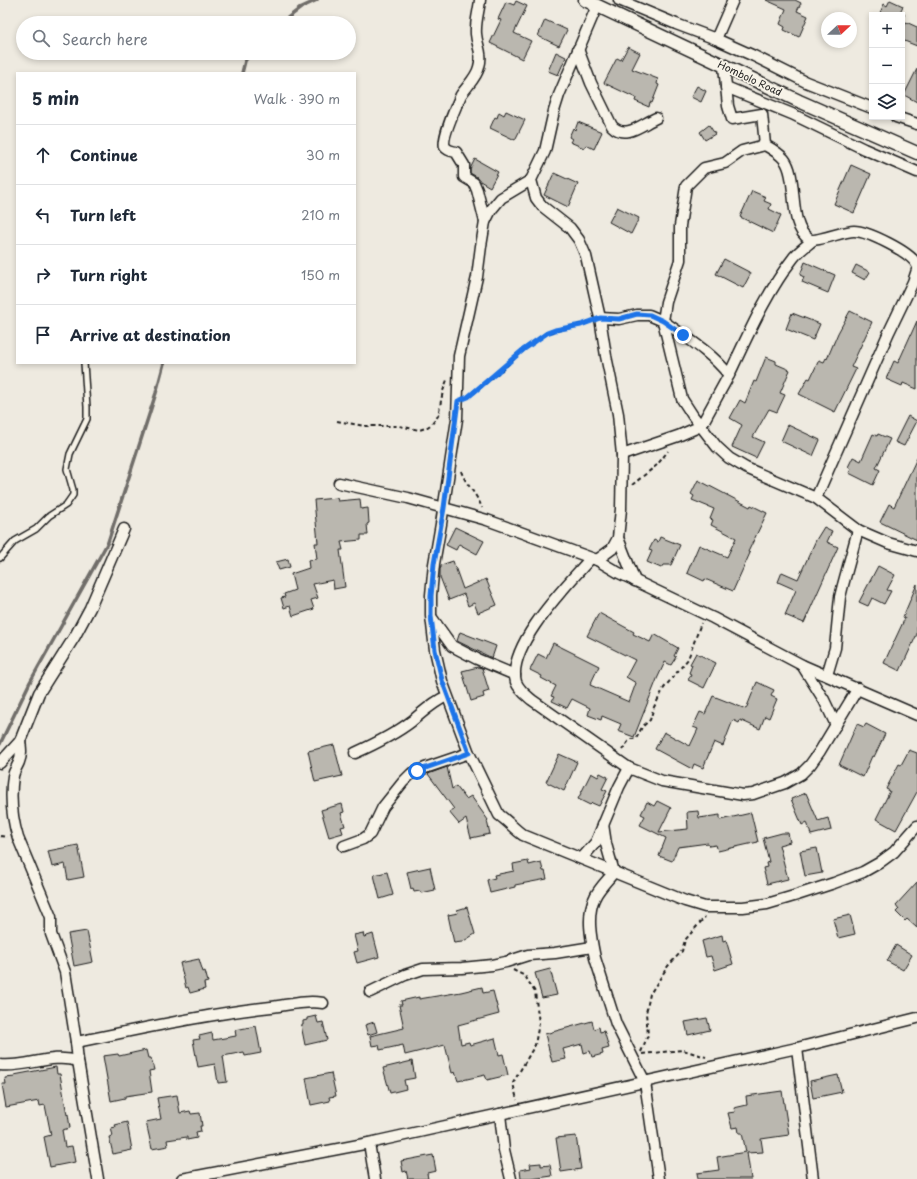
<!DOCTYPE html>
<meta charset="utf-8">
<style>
:root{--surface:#fff;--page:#f6f6f7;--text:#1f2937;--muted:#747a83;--line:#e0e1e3}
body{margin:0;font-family:"Playpen Sans",sans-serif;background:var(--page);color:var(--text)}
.controls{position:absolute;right:12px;top:12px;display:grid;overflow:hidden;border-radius:0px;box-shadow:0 2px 6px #0003}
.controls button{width:36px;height:36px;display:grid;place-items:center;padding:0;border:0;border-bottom:1px solid var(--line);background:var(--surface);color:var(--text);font:20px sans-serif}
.compass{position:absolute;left:821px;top:12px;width:36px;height:36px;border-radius:50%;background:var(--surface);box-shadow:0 2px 6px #0003;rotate:68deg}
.stop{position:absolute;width:12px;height:12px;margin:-9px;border:3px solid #1a73e8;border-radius:50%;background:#fff}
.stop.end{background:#1a73e8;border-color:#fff;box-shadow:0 1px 4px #0008}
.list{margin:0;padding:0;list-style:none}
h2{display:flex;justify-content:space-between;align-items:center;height:52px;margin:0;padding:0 16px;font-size:17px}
h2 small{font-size:13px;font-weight:400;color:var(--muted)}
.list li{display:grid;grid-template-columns:26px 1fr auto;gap:12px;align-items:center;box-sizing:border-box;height:60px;padding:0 16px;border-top:1px solid var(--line)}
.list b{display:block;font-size:15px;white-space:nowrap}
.list em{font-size:13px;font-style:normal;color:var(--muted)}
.icon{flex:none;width:22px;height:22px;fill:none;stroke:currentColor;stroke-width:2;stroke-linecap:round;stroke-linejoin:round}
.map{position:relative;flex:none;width:917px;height:1179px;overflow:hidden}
.search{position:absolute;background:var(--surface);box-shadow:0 2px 6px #0003;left:16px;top:16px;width:340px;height:44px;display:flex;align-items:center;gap:10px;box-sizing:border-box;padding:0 14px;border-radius:22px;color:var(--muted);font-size:15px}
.panel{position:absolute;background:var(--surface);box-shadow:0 2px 6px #0003;left:16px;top:72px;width:340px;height:292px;border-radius:0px}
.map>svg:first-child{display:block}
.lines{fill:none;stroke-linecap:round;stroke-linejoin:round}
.stream{stroke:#6f6d69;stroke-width:3.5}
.building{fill:#bab7af;stroke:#1c1c1c}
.service-casing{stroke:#1c1c1c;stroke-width:8}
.minor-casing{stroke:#1c1c1c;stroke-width:13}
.tertiary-casing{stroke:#1c1c1c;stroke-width:15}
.path{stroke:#1c1c1c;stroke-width:2;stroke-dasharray:4 3;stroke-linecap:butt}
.service{stroke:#f7f3e8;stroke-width:5}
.minor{stroke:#f7f3e8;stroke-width:10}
.tertiary{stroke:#f7f3e8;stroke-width:12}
.route{stroke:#1a73e8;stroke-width:5}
.labels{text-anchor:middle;stroke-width:3.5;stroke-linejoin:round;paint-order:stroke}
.street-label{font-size:10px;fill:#1c1c1c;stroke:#f7f3e8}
</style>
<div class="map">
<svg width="917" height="1179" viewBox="0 0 917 1179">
<rect width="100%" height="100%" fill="#eeeae0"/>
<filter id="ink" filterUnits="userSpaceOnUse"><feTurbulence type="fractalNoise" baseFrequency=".025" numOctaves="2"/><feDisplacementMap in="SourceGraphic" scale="8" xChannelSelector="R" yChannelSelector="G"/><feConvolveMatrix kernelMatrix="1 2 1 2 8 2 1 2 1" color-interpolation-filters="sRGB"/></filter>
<g filter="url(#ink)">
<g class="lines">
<g class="stream">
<polyline points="281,23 302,7 317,0"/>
<polyline points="242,73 245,61 251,53"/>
<polyline points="0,744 30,682 108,542 156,393 164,363"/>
</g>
</g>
<g class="building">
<polygon points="766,0 795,0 801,3 797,11 808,16 799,37 784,30 785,27 780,24 786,9"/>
<polygon points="890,0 903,6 900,12 905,15 879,15 884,4 887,6"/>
<polygon points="516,1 527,6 514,33 531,41 522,59 490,43 501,20 498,19 506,2 514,5"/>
<polygon points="545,20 567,30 559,46 538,36"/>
<polygon points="906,22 917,27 917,46 902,40 902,32"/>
<polygon points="628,47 640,53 632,69 658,79 657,84 659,85 652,103 650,102 649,107 635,101 636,98 604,83 617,58 621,60"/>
<polygon points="556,52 566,57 558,75 548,71"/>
<polygon points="917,69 917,102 904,95"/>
<polygon points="697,86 706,91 701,102 691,97"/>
<polygon points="506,111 525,120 515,140 490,128 495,117 497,118 499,112 504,115"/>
<polygon points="578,122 602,132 594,149 586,145 584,148 570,142 572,139 569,137 573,128 575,130"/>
<polygon points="709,125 715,134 705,140 700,132"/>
<polygon points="475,159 498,172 490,187 480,181 477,177 470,173 470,169"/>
<polygon points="851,165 871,174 854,213 834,204"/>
<polygon points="554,173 578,184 568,207 544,195"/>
<polygon points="752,191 766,197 764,201 771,204 769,209 781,215 773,233 740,217"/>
<polygon points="617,207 639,218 631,234 609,222"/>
<polygon points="724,259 751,273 743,288 716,274"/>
<polygon points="805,262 835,275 828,293 802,282 804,277 800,275"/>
<polygon points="856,265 870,272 865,280 852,273"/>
<polygon points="850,311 872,322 851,367 856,369 835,412 799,394 808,378 810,379 819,360 824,362 826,358 827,359 838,333"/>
<polygon points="792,313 820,324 813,340 786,329"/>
<polygon points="917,321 917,389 903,383 902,386 886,379 894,361 898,363"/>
<polygon points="766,357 776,361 776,364 790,370 780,393 785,395 777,412 769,409 753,437 764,442 756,458 732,447 742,425 730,418 740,400 745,403 754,381 756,382"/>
<polygon points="908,416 917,421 904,446 895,442"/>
<polygon points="788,425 820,440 813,456 781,441"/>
<polygon points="873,434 877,436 878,434 890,439 876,468 880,470 873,485 849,473 851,469 848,467 853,457 861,461"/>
<polygon points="917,458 917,540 880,522 889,504 894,507"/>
<polygon points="698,480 750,507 751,505 767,513 748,552 750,553 733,591 705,579 704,581 687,573 699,545 727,557 736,538 711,525 713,520 710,519 714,509 692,500 694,496 691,494"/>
<polygon points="337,498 338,501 360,499 361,509 368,508 369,523 367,524 368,535 361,535 361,540 341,542 343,550 340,550 345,587 334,589 333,580 313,584 318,598 311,600 314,609 293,616 290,606 284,608 281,598 285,597 284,594 295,590 291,574 309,568 308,560 317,559 315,543 318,543 314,500"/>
<polygon points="455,527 484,541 477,554 459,544 456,550 446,545"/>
<polygon points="824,527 832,531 827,542 838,547 804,623 785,615 796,590 778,582 782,572 798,579 816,540"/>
<polygon points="660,537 680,545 671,565 663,565 661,568 647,562 652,551 649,550 654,540 658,542"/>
<polygon points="288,559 290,567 279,570 276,562"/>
<polygon points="453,561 463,589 486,579 497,605 478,613 474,603 468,606 464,594 449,600 440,577 440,568 441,568 441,565"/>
<polygon points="878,566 895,575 887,590 891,591 884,604 872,598 868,606 859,602"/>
<polygon points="917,584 917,634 900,671 884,663 905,618 903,617"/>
<polygon points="599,613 634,632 633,634 650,642 654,634 678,648 674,656 676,657 671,665 665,662 657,679 634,737 618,731 621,724 602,716 601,720 588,715 590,708 572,699 567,708 552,701 554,697 551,696 556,686 541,678 542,676 530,670 538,654 546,658 553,643 599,666 590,685 629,702 636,683 626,677 635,660 587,636"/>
<polygon points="460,632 496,646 492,658 457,641"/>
<polygon points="696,653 716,663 704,688 688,680 691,674 689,673 692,665 690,664"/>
<polygon points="478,667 482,668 489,691 483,693 484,697 471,701 462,671"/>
<polygon points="757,682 774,690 771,696 777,699 769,718 765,716 760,729 740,720 739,723 733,720 723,746 714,742 703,768 694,764 692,769 655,749 664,732 690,746 698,729 693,727 700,712 705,714 713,696 746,709"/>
<polygon points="857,724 864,727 866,724 885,734 874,757 872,756 863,777 839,765"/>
<polygon points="334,745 342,776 315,782 308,751"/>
<polygon points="909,750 917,753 917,792 896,830 876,819 890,791 886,789 899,764 901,765"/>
<polygon points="559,754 577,762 564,791 546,782"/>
<polygon points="447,767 452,789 456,786 466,799 471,796 488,820 487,821 490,834 471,838 466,819 459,824 449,812 454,809 428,774"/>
<polygon points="591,773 598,777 600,773 608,777 602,789 607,791 599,806 592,803 590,805 578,799"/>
<polygon points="806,793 818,821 828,818 831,830 811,835 807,822 802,825 791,799"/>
<polygon points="657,801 671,808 659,832 688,829 687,812 698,811 699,818 720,815 720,820 751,813 758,842 718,851 716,845 709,846 708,843 678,847 672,861 659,856 666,838 640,825 645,816 641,814 647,802 654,806"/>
<polygon points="342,804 344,812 341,813 345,826 341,827 343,833 329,837 321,810"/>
<polygon points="782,833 788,833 790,842 779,845 788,879 767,884 763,868 767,867 766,863 769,862 763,838"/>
<polygon points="78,845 84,877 68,880 65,864 52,867 48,851"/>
<polygon points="817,848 822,873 805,876 800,851"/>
<polygon points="528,861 529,865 541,862 543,871 545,871 547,879 515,885 515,887 490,893 487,880 495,878 494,875 514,871 513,864"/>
<polygon points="430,867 435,890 421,893 420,891 414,892 413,888 411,889 407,872"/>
<polygon points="387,872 393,895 380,899 374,875"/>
<polygon points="917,882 917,928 907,919 905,921 896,912 899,909 896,905"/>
<polygon points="467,907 475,934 462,942 454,943 448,915 458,913 457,910"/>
<polygon points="850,915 855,934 838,938 833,919"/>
<polygon points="87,931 93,962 74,966 68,934"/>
<polygon points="363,933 364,937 373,934 379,957 357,963 354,952 358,951 354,935"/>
<polygon points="722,935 723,941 726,940 733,964 715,970 711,956 706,957 702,941"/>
<polygon points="896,945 912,955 903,970 887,961"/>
<polygon points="199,959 203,972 205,971 208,982 204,983 205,989 190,993 188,987 186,988 180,963"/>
<polygon points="550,969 557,995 542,998 535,973"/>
<polygon points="482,987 483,993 493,991 499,1014 458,1025 461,1044 469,1042 470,1045 495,1038 499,1055 503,1054 508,1075 487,1080 485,1075 458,1081 455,1072 452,1073 445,1045 405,1055 403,1045 380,1050 379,1045 372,1046 370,1036 404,1028 399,1005 402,1005 401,1001 419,997 419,999 461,992"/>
<polygon points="316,1016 318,1023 323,1022 327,1040 305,1045 301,1025 303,1025 303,1021 307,1020 307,1018"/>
<polygon points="707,1018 710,1030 688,1035 685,1022"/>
<polygon points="592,1021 594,1029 599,1027 600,1032 604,1031 609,1048 602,1050 603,1054 592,1057 590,1051 584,1053 582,1044 563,1049 566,1059 552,1062 545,1034"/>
<polygon points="374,1022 377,1032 368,1035 365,1025"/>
<polygon points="256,1026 261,1053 245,1056 244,1052 223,1056 227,1082 218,1083 215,1064 198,1067 193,1040 200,1039 199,1036 212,1033 213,1040 236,1036 235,1030"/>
<polygon points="146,1050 148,1058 151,1058 154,1070 149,1071 152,1092 125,1096 125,1098 111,1101 103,1056 118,1054 119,1056"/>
<polygon points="412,1061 415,1078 404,1080 406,1089 390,1093 383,1068"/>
<polygon points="56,1067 57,1074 60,1074 67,1115 68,1114 70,1128 62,1130 65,1147 72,1146 75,1162 50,1167 44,1137 51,1135 45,1105 40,1106 39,1101 6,1107 2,1084 6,1084 5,1078 15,1077 14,1075"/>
<polygon points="331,1073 336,1096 329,1097 330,1101 311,1105 306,1078"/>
<polygon points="838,1075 842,1092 813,1098 810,1081"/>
<polygon points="782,1091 789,1135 761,1139 763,1152 747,1153 751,1179 698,1179 697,1173 719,1170 717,1157 746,1152 742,1133 739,1133 738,1127 732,1128 728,1113 735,1112 734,1108 747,1105 746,1096"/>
<polygon points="177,1095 180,1113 190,1111 191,1114 200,1113 202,1126 200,1126 201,1131 196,1132 197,1138 187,1140 187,1137 167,1140 168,1146 152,1149 146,1122 161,1119 157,1098"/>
<polygon points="127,1122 132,1150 113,1154 109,1137 113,1136 111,1128 116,1127 115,1125"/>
<polygon points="576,1136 581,1169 561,1172 556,1138"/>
<polygon points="433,1155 436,1171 427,1173 428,1179 408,1179 406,1171 403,1172 401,1161"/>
<polygon points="541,1163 541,1166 550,1165 552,1176 531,1179 521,1179 520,1170 531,1168 530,1164"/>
</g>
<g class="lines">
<g class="service-casing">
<polyline id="service" points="0,558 15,541 36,529 49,516 66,505 73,495 73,490 67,469 70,454 87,419 87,407 84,363"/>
</g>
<g class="minor-casing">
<g id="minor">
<path d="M480,0C479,11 475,22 476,34C477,46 483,53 479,67C477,77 467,86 461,95C457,104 441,139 445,147C448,151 452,151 456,152L464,165V177L474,183L477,190L485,222"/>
<polyline points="619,0 676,24 716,39 754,56 806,82 872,108"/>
<polyline points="716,39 733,0"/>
<path d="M578,49L591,83L612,126C626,140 642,124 656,118"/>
<path d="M724,66L728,106L732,119L762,114L765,145C772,149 779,153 784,159C799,177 787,226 809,239C815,243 843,231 854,231C867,231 911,252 917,265"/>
<polyline points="726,87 792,114 864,149 917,172"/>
<polyline points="896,117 917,124"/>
<path d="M531,180L501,198L491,210L485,222L481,246L477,277L459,356L457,419L441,524L434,564L431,595V616L435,650L442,681L469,753L499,815C508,821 514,829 523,835L685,901L705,907H743L767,904L794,896L834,883L863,872L879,863L894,852L917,826"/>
<polyline points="600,318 619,319 637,315 649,315 663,321 682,399 693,416 717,447 729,458 746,468 816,498 858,530 888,543 917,551"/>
<path d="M729,375C748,335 766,293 794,257C799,251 806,246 812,241"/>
<path d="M622,455L678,436L701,426L729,375C711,352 687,338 663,321L666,302L680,260V226L686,186L704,168L725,163L742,151L765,145"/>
<polyline points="339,483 408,498 487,520 597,560 619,573 713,618 802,665 917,715"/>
<polyline points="816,498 889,332 913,282 917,270"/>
<polyline points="618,538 635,581"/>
<path d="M590,559C568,584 506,646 516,682C519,690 526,695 532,700L629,768L662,781L743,795L753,794L785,783L801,774L810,765L820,751L858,688"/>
<polyline points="597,560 612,549 618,538 621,509 622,455 618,414 606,356 600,318 586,256 579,240 570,228 542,206 536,198 531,180 545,151 554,111 559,95 597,6"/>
<polyline points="432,618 452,646 477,659 515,675"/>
<polyline points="802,665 824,700 836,725"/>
<polyline points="827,675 835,648 840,597 843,585 858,530"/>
<path d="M20,741C21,748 22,755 19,762C17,767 14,771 13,776C10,796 12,818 18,838L51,917V934L65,972L76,1042L78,1061L98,1179"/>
<path d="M355,753C375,744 394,735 412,721C423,712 433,702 447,696"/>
<polyline points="0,763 20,741 39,693 75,636 90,608 124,529"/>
<path d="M603,824L606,844L614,872C608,880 599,888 595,897C586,914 591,939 595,958L616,1024L645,1082L659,1179"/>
<polyline points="344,846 363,839 370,834 383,807 403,782 411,774 425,768 469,753"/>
<polyline points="582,858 596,842 619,787 629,768"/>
<polyline points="370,992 405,975 423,969 462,968 492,965 506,962 528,955 555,953 592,947"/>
<path d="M76,1042C141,1029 206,1014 271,1007C288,1005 306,1000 323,1003"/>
<polyline points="797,1048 813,1179"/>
<path d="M0,1065C27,1068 51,1053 78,1061"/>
<polyline points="500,1114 504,1150 511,1179"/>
<polyline points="369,1143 375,1179"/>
<polyline points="182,1179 369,1143 797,1048 917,1018"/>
</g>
</g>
<g class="tertiary-casing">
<polyline id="tertiary" points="585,0 799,101 917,153"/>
</g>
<g class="path">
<polyline points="468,397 504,368 523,350 547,333 590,322"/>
<polyline points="337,421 365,426 399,426 419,430 426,428 432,424 438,416 443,391 447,380"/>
<path d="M461,471C466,485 477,494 482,508"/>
<polyline points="632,485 657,465 668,451"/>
<polyline points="622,750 630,739 636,739 642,727 650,720 654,707 664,688 688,659 701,623"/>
<polyline points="0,836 7,837"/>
<polyline points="513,970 525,976 535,992 539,1023 535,1045 513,1083 517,1100"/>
<polyline points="641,1052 648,1035 646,1013 650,994 668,966 682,951 685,940 705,917"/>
<polyline points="642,1054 683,1050 706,1057"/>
</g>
<use href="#service" class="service"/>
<use href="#minor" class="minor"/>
<use href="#tertiary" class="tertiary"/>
</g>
</g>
<g class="lines" filter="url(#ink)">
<polyline class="route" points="417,771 469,753 442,680 435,650 431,616 431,596 434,564 444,508 458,401 468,397 474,392 523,350 547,333 555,330 581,325 600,318 619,319 637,314 650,315 663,321 683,335"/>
</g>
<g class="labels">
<g class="street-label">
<text transform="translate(750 78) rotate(25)" y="4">Hombolo Road</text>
</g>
</g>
</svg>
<div class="controls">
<button>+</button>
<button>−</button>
<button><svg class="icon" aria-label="layers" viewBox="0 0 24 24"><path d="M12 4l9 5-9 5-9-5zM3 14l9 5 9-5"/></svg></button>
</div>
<svg class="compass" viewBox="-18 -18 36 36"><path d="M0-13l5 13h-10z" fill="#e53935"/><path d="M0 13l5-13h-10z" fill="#747a83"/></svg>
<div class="stop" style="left:417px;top:771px"></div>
<div class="stop end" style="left:683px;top:335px"></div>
<div class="search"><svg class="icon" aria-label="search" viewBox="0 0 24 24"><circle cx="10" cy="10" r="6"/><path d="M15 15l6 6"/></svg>Search here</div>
<section class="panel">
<h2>5 min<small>Walk · 390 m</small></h2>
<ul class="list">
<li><svg class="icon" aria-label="ahead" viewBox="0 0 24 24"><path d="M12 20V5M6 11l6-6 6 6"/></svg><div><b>Continue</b></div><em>30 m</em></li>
<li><svg class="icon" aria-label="left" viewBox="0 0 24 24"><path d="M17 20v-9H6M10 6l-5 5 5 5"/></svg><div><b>Turn left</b></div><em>210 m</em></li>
<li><svg class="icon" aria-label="right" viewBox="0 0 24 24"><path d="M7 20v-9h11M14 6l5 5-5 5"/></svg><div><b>Turn right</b></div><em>150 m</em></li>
<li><svg class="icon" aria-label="arrive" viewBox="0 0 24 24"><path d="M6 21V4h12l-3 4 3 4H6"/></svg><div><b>Arrive at destination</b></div></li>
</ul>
</section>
</div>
